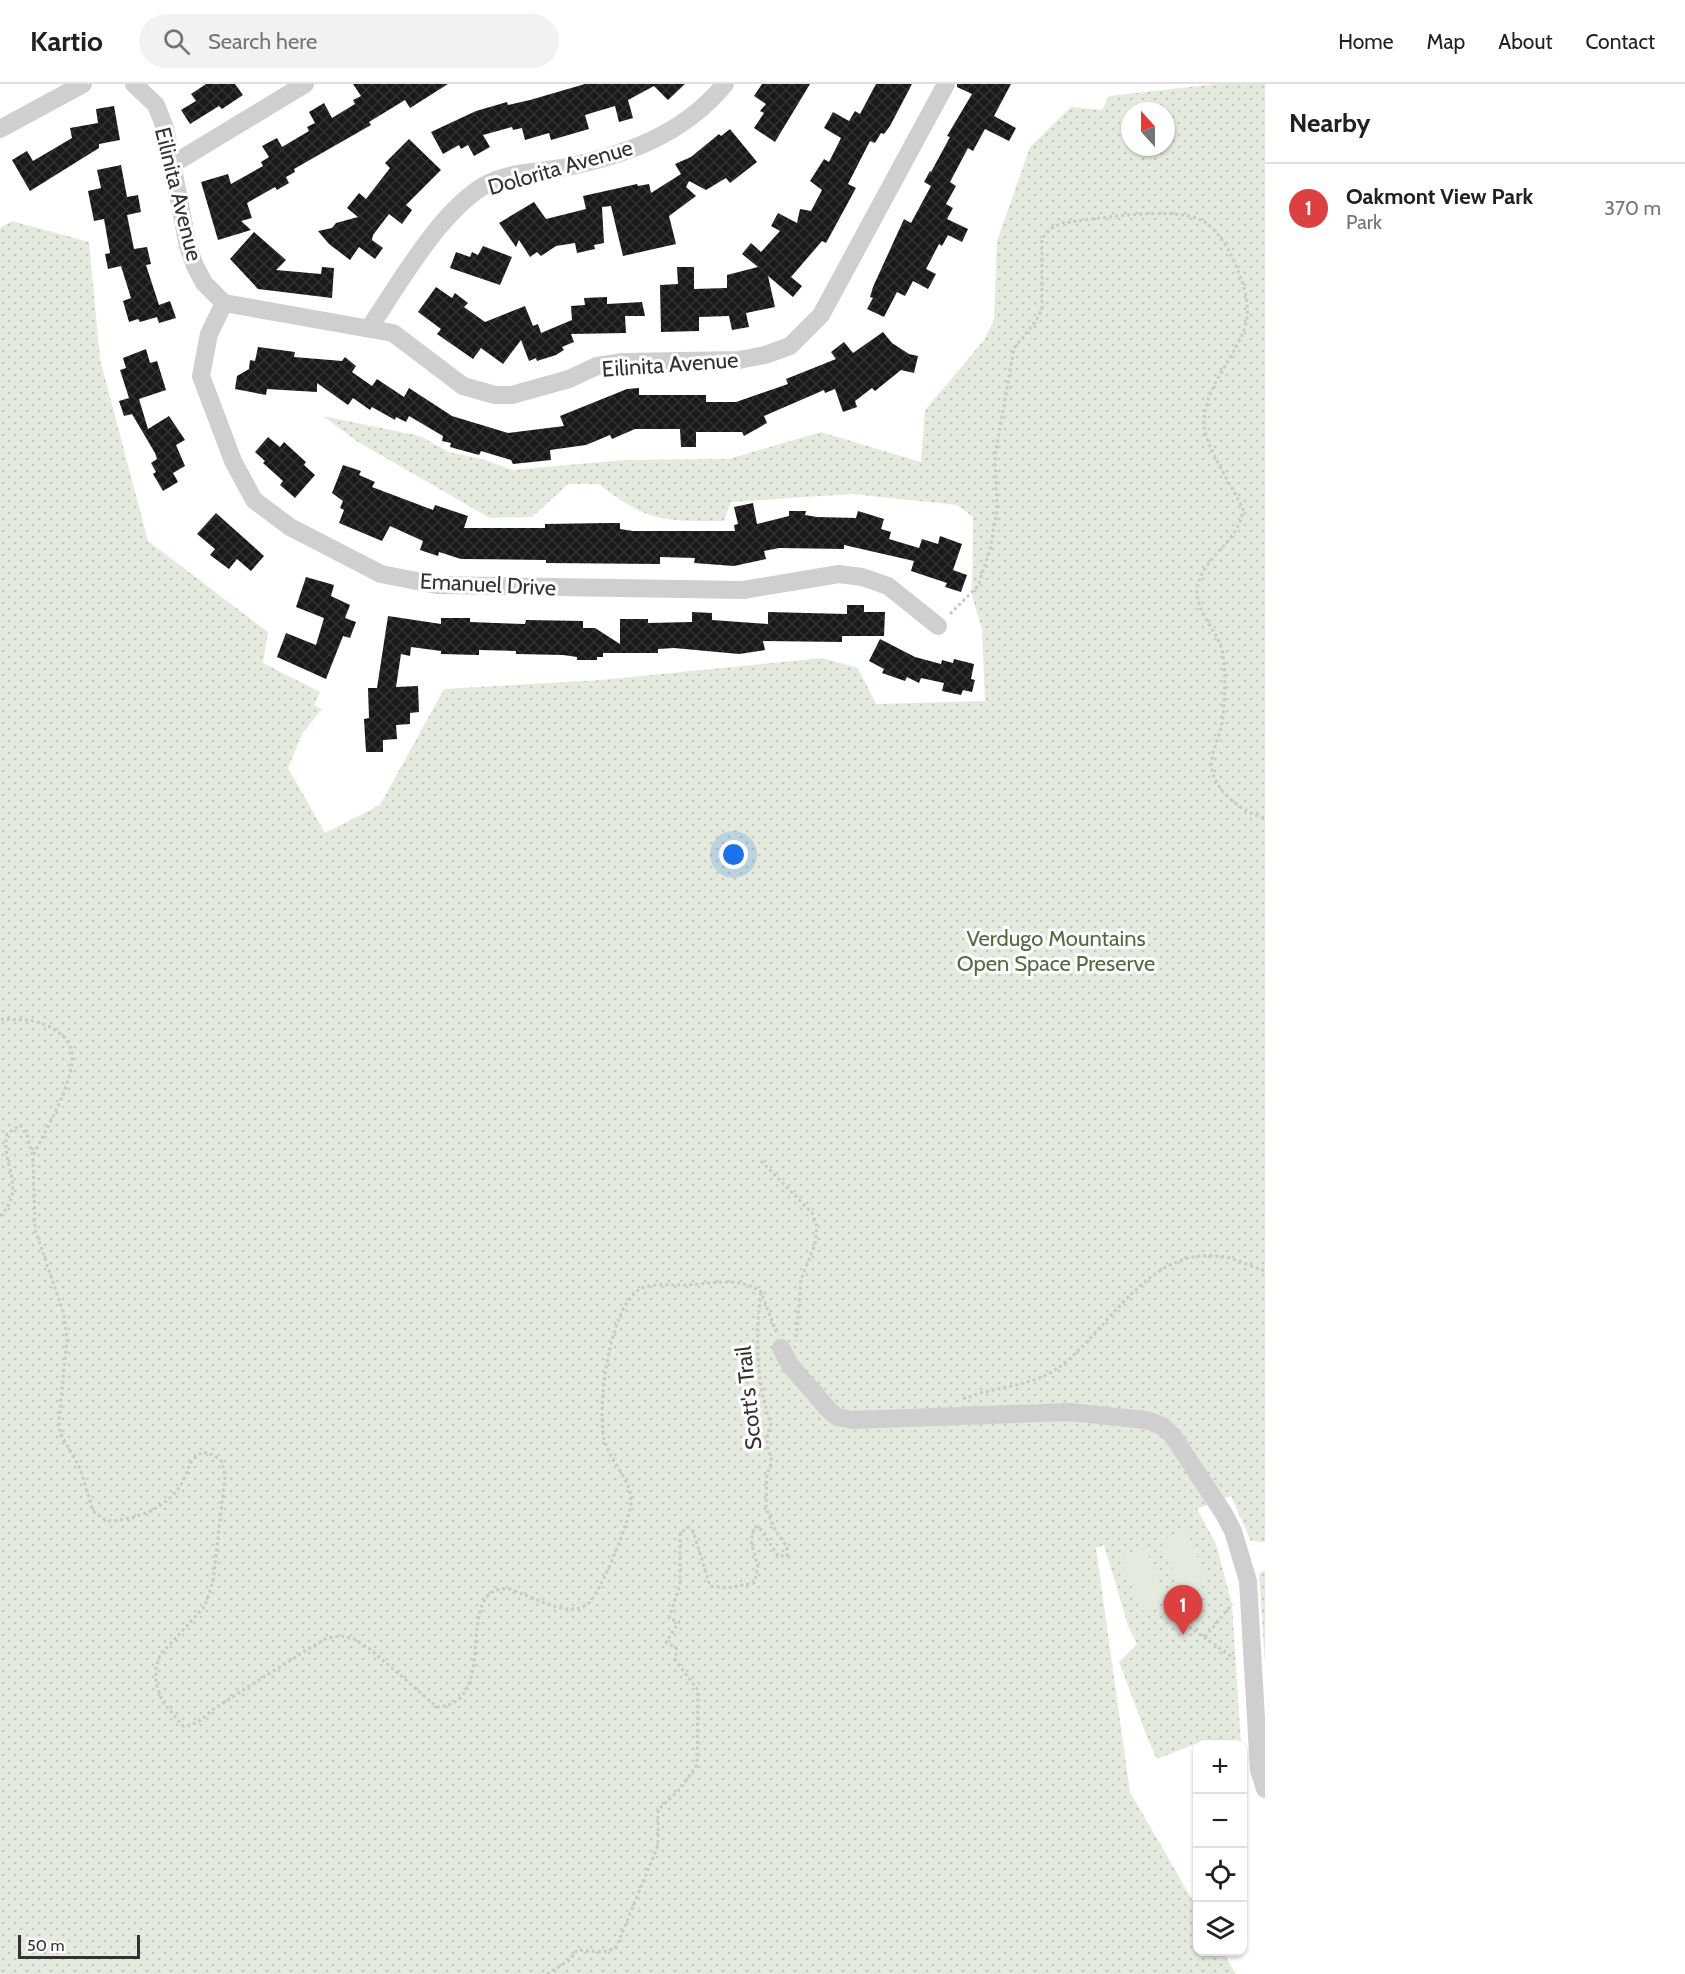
<!DOCTYPE html>
<meta charset="utf-8">
<style>
:root{--surface:#fff;--page:#f2f2f2;--text:#202124;--muted:#757577;--line:#e0e0e0;--accent:#dc4041}
body{margin:0;font-family:Cabin,sans-serif;background:var(--page);color:var(--text)}
.controls{position:absolute;right:18px;bottom:18px;display:grid;overflow:hidden;border-radius:12px;box-shadow:0 2px 4px #0004}
.controls button{width:54px;height:54px;display:grid;place-items:center;padding:0;border:0;border-bottom:2px solid var(--line);background:var(--surface);color:var(--text);font:30px sans-serif}
.compass{position:absolute;left:1121px;top:18px;width:54px;height:54px;border-radius:50%;background:var(--surface);box-shadow:0 2px 4px #0004;rotate:339deg}
.scale{position:absolute;left:18px;bottom:15px;width:122px;box-sizing:border-box;padding-left:6px;border:3px solid #323232;border-top:0;font-size:16px;line-height:21px;white-space:nowrap;color:#323232;-webkit-text-stroke:4px #fff;paint-order:stroke}
.you{position:absolute;left:734px;top:771px;width:21px;height:21px;margin:-15px;border:4px solid #fff;border-radius:50%;background:#1a73e8;box-shadow:0 0 0 9px #1a73e833}
.badge{display:grid;place-items:center;width:39px;height:39px;border-radius:50%;background:var(--accent);color:#fff;font-size:20px;font-weight:700}
.pin{position:absolute;translate:-50% -50px;filter:drop-shadow(0 2px 3px #0008)}
.pin::after{content:'';position:absolute;top:32px;width:21px;height:18px;background:inherit;clip-path:polygon(0 0,100% 0,50% 100%)}
.list{margin:0;padding:0;list-style:none}
h2{display:flex;justify-content:space-between;align-items:center;height:78px;margin:0;padding:0 24px;font-size:26px}
h2 small{font-size:20px;font-weight:400;color:var(--muted)}
.list li{display:grid;grid-template-columns:39px 1fr auto;gap:18px;align-items:center;box-sizing:border-box;height:90px;padding:0 24px;border-top:2px solid var(--line)}
.list b{display:block;font-size:22px;white-space:nowrap}
.list p{margin:0;font-size:20px;white-space:nowrap;color:var(--muted)}
.list em{font-size:20px;font-style:normal;color:var(--muted)}
.icon{flex:none;width:33px;height:33px;fill:none;stroke:currentColor;stroke-width:2;stroke-linecap:round;stroke-linejoin:round}
.map{position:relative;flex:none;width:1265px;height:1890px;overflow:hidden}
header{display:flex;align-items:center;gap:36px;box-sizing:border-box;height:84px;padding:0 30px;background:var(--surface);border-bottom:2px solid var(--line)}
header strong{font-size:28px}
nav{display:flex;gap:33px;margin-inline-start:auto;font-size:21px}
.search{width:420px;height:54px;background:var(--page);display:flex;align-items:center;gap:15px;box-sizing:border-box;padding:0 21px;border-radius:33px;color:var(--muted);font-size:22px}
main{display:flex}
aside{flex:1;background:var(--surface)}
.map>svg:first-child{display:block}
.grass{fill:url(#grass-dots);fill-rule:evenodd}
.garden{fill:#e4eade}
.building{fill:url(#building-cross-hatch)}
.lines{fill:none;stroke-linecap:round;stroke-linejoin:round}
.path{stroke:#c9c9c9;stroke-width:3;stroke-dasharray:3 3;stroke-linecap:butt}
.minor{stroke:#cfcfcf;stroke-width:18}
.labels{text-anchor:middle;stroke-width:6;stroke-linejoin:round;paint-order:stroke}
.street-label{font-size:22px;fill:#323232;stroke:#fff}
.park-label{font-size:22px;fill:#526c41;stroke:#fff}
</style>
<header>
<strong>Kartio</strong>
<div class="search"><svg class="icon" aria-label="search" viewBox="0 0 24 24"><circle cx="10" cy="10" r="6"/><path d="M15 15l6 6"/></svg>Search here</div>
<nav><a>Home</a><a>Map</a><a>About</a><a>Contact</a></nav>
</header>
<main>
<div class="map">
<svg width="1265" height="1890" viewBox="0 0 1265 1890">
<defs>
<pattern id="grass-dots" width="8" height="8" patternUnits="userSpaceOnUse" patternTransform="scale(1.5)"><rect width="8" height="8" fill="#e4eade"/><path d="M2 2h.1M6 6h.1" fill="none" stroke="#c4c9bf" stroke-width="1.8" stroke-linecap="round"/></pattern>
<pattern id="building-cross-hatch" width="8" height="8" patternUnits="userSpaceOnUse" patternTransform="scale(1.5)"><rect width="8" height="8" fill="#191919"/><path d="M0 0l8 8M0 8l8-8" fill="none" stroke="#323232"/></pattern>
</defs>
<rect width="100%" height="100%" fill="#fff"/>
<g class="grass">
<path d="M1217,0H1265V1458L1251,1457L1231,1412L1197,1425L1216,1460L1232,1520L1241,1660H1209L1200,1658L1157,1675C1142,1644 1132,1611 1119,1578L1137,1560L1128,1542L1104,1461L1096,1464L1130,1708L1197,1824L1198,1868H1223L1236,1890H0V144L12,137L89,158L100,275L148,457L268,548L263,579L320,608L314,621L322,625L302,650L288,684L325,749L380,721L444,605L601,596L822,574L858,584L876,620L985,617L982,545L972,512L973,433L957,421L852,410L731,418L724,437C664,437 648,439 599,400H568L532,433L490,434L358,358L323,332L420,352L449,368L482,375L512,386L624,376L729,375L821,348L921,378L925,326L984,256L994,236L997,157L1030,63L1071,23L1102,26L1109,12ZM1130,27H1166V63H1130Z"/>
<polygon points="1265,1486 1265,1580 1259,1490"/>
</g>
<g class="garden">
<polygon points="1187,1447 1208,1500 1183,1510 1161,1457"/>
<polygon points="1145,1464 1167,1517 1142,1527 1120,1474"/>
</g>
<g class="building">
<polygon points="206,0 235,0 243,11 222,25 219,22 190,40 181,26 196,17 191,10"/>
<polygon points="353,0 448,0 410,24 405,16 369,38 371,41 294,85 295,88 286,93 289,99 277,106 275,103 247,119 252,134 241,137 251,146 218,156 201,98 228,90 231,100 263,82 261,78 269,73 262,62 277,54 282,63 309,47 307,43 315,39 309,28 324,19 332,34 355,20 353,16 361,12"/>
<polygon points="585,0 685,0 668,16 654,2 628,16 633,34 619,38 615,22 585,31 589,45 551,56 549,49 525,56 522,44 513,46 512,43 483,51 490,63 474,72 468,61 461,65 459,61 443,70 431,48 476,27 507,18 508,21 530,16"/>
<polygon points="762,0 810,0 775,58 754,44 764,29 760,27 766,20 754,12"/>
<polygon points="876,0 912,0 890,42 884,50 881,49 875,59 870,57 848,100 856,104 826,159 822,157 791,193 802,202 793,213 768,192 775,223 746,229 749,243 732,246 729,232 699,233 699,247 661,248 660,201 678,200 677,183 694,183 694,205 727,204 727,191 758,183 742,170 751,159 761,168 780,147 771,142 778,129 797,139 800,125 811,127 822,106 810,97 824,75 829,78 841,54 824,44 833,28 849,37 855,27 860,30"/>
<polygon points="957,0 1011,0 994,32 1016,44 1009,57 985,45 973,67 968,64 950,98 956,102 946,120 953,124 947,135 968,145 962,158 948,151 942,162 939,160 926,185 936,190 928,205 913,197 905,212 897,208 884,233 867,225 873,214 870,213 873,203 904,135 911,139 931,102 924,98 930,87 931,88 950,53 947,52 972,10 957,3"/>
<polygon points="114,22 120,56 99,60 99,64 30,107 12,76 27,67 33,77 72,54 70,44 98,39 96,25"/>
<polygon points="730,45 757,78 730,99 726,94 706,106 689,97 686,103 696,112 669,132 676,160 623,172 611,122 602,123 604,159 594,161 595,165 577,169 575,159 556,162 541,172 537,168 530,173 519,156 516,163 499,139 534,118 546,135 586,125 583,112 637,100 638,102 649,100 651,109 681,90 675,80 691,73 719,50 721,52"/>
<polygon points="409,55 441,86 406,121 412,126 402,140 389,130 373,151 372,156 383,164 375,175 359,163 350,176 329,160 318,147 332,144 336,139 358,133 347,124 359,109 366,115 390,84 385,79"/>
<polygon points="121,81 127,113 138,111 141,128 127,131 134,165 147,163 151,180 146,181 159,221 170,217 176,234 159,239 157,233 140,238 138,235 129,238 123,217 131,214 121,182 108,185 105,170 110,169 104,135 94,137 88,107 101,104 97,86"/>
<polygon points="254,148 286,176 276,186 321,190 322,183 334,184 332,214 258,205 230,175"/>
<polygon points="483,162 512,173 500,201 450,184 456,168 470,173 472,168 478,171"/>
<polygon points="436,203 452,214 455,209 468,219 464,223 485,238 525,222 533,242 538,240 541,249 572,236 571,222 585,221 584,214 607,213 607,220 642,218 645,232 625,232 626,249 571,250 574,258 562,263 564,266 556,271 537,277 536,274 529,277 521,256 503,280 481,264 473,275 437,250 441,245 418,228"/>
<polygon points="883,248 892,259 909,270 918,272 914,289 901,286 875,307 872,304 855,317 857,323 843,328 835,305 825,309 824,306 764,332 767,339 744,352 742,348 696,348 696,363 681,363 680,345 635,345 612,355 610,351 586,361 550,366 551,376 513,380 511,376 481,367 479,371 450,363 451,359 442,357 443,352 409,332 406,338 396,333 395,336 372,323 370,326 353,314 348,321 317,299 317,308 267,305 266,311 235,305 237,292 249,285 250,276 255,277 258,263 295,268 294,273 342,277 345,273 356,282 352,288 372,302 377,295 404,313 409,304 452,332 508,349 564,342 560,332 627,305 639,304 639,311 706,311 706,318 736,318 788,300 786,295 836,275 831,268 844,258 853,269"/>
<polygon points="146,265 150,279 157,277 166,306 139,315 148,345 169,332 185,356 176,361 185,382 173,389 178,398 163,407 153,390 156,388 151,379 157,375 155,369 132,330 124,332 119,317 129,314 120,286 126,284 123,274"/>
<polygon points="268,353 280,363 284,358 306,378 304,381 315,391 295,414 280,401 283,397 263,379 265,377 255,368"/>
<polygon points="343,381 361,387 359,391 375,398 372,403 433,426 435,421 468,432 464,444 545,444 545,440 607,439 620,439 620,445 633,447 735,447 734,441 738,440 734,423 753,419 757,440 789,432 789,427 806,427 805,431 817,433 856,434 858,427 884,435 881,445 891,448 889,455 919,464 922,455 938,460 940,452 962,460 953,486 967,491 961,508 945,503 947,499 911,487 914,477 844,461 844,465 779,464 764,467 766,475 734,482 694,479 695,474 660,473 660,480 546,479 546,476 461,475 439,468 438,472 420,466 423,457 390,442 382,457 339,439 344,426 340,424 343,417 332,409"/>
<polygon points="216,429 264,472 251,487 237,475 229,485 210,471 215,465 197,450"/>
<polygon points="306,493 334,501 331,512 350,521 345,534 356,538 350,554 343,552 326,595 277,573 286,549 316,561 324,534 296,523"/>
<polygon points="847,521 864,521 864,528 885,528 884,552 842,552 842,558 763,557 765,566 739,570 674,564 658,565 658,569 603,569 603,573 597,573 597,576 577,576 577,573 563,571 516,570 516,567 479,566 479,571 441,570 441,567 411,563 410,572 401,570 396,603 418,602 419,628 410,629 410,640 396,641 397,655 383,656 383,668 366,668 364,635 369,634 368,604 377,604 388,532 441,540 441,534 470,534 470,538 496,539 525,540 526,536 583,537 583,544 595,544 620,560 620,535 648,535 648,539 692,538 692,528 712,529 712,536 768,540 768,528 847,530"/>
<polygon points="880,555 915,573 941,580 942,576 953,579 954,575 974,580 971,595 975,596 972,608 963,606 961,611 942,607 944,599 921,594 919,599 907,593 905,597 882,589 884,585 869,577"/>
</g>
<g class="lines">
<g class="path">
<path d="M950,530L978,502L990,466L997,427L995,372L1014,264L1036,237L1042,225V155L1050,145L1062,139C1095,135 1176,121 1203,137C1220,147 1232,171 1239,189C1246,208 1251,226 1244,246C1232,278 1202,306 1204,343C1206,363 1233,404 1243,425C1240,459 1198,475 1197,508C1197,531 1220,549 1223,571C1226,592 1225,618 1222,639C1220,651 1214,662 1212,674C1207,703 1241,728 1265,734"/>
<path d="M1,935C11,936 23,935 33,937C48,940 69,951 72,968C76,995 45,1047 33,1072"/>
<polyline points="761,1077 812,1129 817,1142 815,1161 801,1195 796,1257"/>
<path d="M0,1132C28,1103 0,1080 7,1050L20,1041L27,1051L33,1072L35,1145L64,1231L67,1256L59,1335L60,1349L80,1384L93,1427L107,1437C136,1436 169,1424 183,1397C190,1383 188,1375 204,1368L215,1372L222,1378L225,1393L213,1497L205,1522L160,1571L156,1584V1599L162,1617L183,1642C195,1642 204,1634 212,1626L308,1565L327,1554L342,1552L354,1555L370,1565L437,1623C503,1620 450,1500 509,1505C525,1510 558,1527 574,1525C579,1525 586,1522 590,1518C601,1506 632,1433 631,1417C631,1395 609,1376 604,1355C597,1321 609,1229 637,1207C648,1199 664,1201 677,1201C705,1202 737,1190 761,1208L777,1250"/>
<path d="M963,1315C994,1302 1035,1303 1062,1281C1109,1244 1148,1165 1217,1172C1233,1173 1250,1182 1265,1187"/>
<polyline points="1180,1528 1185,1540 1235,1575"/>
<polyline points="1205,1553 1232,1520"/>
<path d="M547,1890L570,1876L577,1866L603,1868L616,1864L658,1761V1726L680,1705L697,1681L698,1606L675,1576L677,1565L666,1558L679,1538L669,1534L680,1501V1449L688,1443L693,1447L710,1502L728,1504L754,1499L758,1483L751,1457L754,1443H759L778,1472H787V1463L775,1446L766,1424L767,1390L772,1378C767,1363 765,1355 771,1340C756,1299 755,1250 761,1208"/>
</g>
<g class="minor">
<polyline points="134,0 156,21 165,44 188,162 195,182 204,199 224,219 393,249 463,302 495,311 512,311 569,295 597,282 624,278 739,276 765,271 790,262 821,231 946,0"/>
<polyline points="0,45 83,0"/>
<polyline points="173,80 305,0"/>
<polyline points="224,219 209,250 201,292 233,377 254,416 290,443 381,490 437,501 743,506 839,490 862,493 888,502 938,542"/>
<path d="M369,244C400,199 440,126 487,100C509,88 538,88 562,84C626,71 683,51 725,0"/>
<polyline points="781,1264 790,1281 828,1325 837,1333 852,1336 1069,1328 1146,1336 1162,1342 1173,1352 1224,1430 1233,1447 1248,1497 1259,1686 1265,1705"/>
</g>
</g>
<g class="labels">
<g class="street-label">
<text transform="translate(560 83) rotate(-16)" y="8">Dolorita Avenue</text>
<text transform="translate(179 110) rotate(76)" y="8">Eilinita Avenue</text>
<text transform="translate(670 280) rotate(-4)" y="8">Eilinita Avenue</text>
<text transform="translate(488 500) rotate(3)" y="8">Emanuel Drive</text>
<text transform="translate(748 1314) rotate(-96)" y="8">Scott's Trail</text>
</g>
<g class="park-label">
<text x="1056" y="862">Verdugo Mountains<tspan x="1056" dy="25">Open Space Preserve</tspan></text>
</g>
</g>
</svg>
<div class="controls">
<button>+</button>
<button>−</button>
<button><svg class="icon" aria-label="locate" viewBox="0 0 24 24"><circle cx="12" cy="12" r="6"/><path d="M12 2v4M12 18v4M2 12h4M18 12h4"/></svg></button>
<button><svg class="icon" aria-label="layers" viewBox="0 0 24 24"><path d="M12 4l9 5-9 5-9-5zM3 14l9 5 9-5"/></svg></button>
</div>
<svg class="compass" viewBox="-18 -18 36 36"><path d="M0-13l5 13h-10z" fill="#e53935"/><path d="M0 13l5-13h-10z" fill="#757577"/></svg>
<div class="scale">50 m</div>
<div class="you"></div>
<div class="pin badge" style="left:1183px;top:1551px">1</div>
</div>
<aside>
<h2>Nearby<small></small></h2>
<ul class="list">
<li><span class="badge">1</span><div><b>Oakmont View Park</b><p>Park</p></div><em>370 m</em></li>
</ul>
</aside>
</main>
